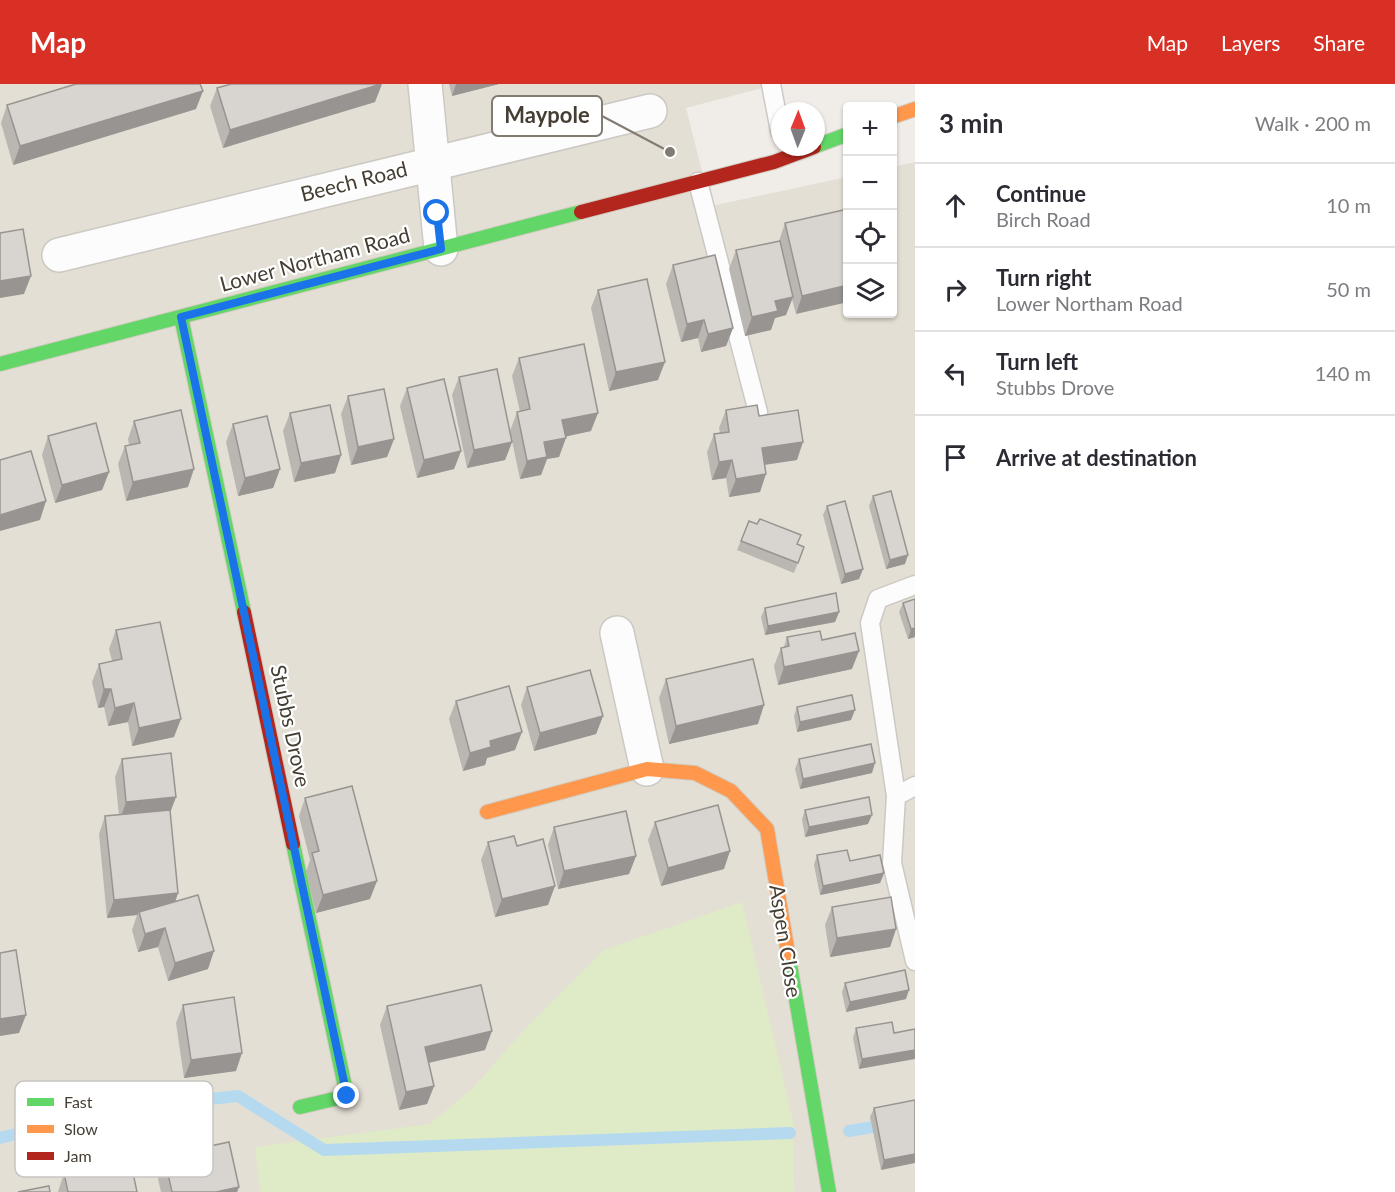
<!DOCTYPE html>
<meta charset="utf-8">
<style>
:root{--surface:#fff;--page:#f7f7f7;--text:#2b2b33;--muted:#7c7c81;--line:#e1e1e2;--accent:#d93025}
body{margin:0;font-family:Lato,sans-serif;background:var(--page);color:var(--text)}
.controls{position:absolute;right:18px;top:18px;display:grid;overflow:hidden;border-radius:6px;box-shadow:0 2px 4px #0004}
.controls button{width:54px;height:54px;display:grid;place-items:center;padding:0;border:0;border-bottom:2px solid var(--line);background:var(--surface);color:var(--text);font:30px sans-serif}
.compass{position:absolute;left:771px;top:18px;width:54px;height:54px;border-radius:50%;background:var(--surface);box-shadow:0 2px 4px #0004;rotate:1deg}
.stop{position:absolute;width:18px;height:18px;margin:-14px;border:4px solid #1a73e8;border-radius:50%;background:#fff}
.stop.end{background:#1a73e8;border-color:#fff;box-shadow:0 2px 6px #0008}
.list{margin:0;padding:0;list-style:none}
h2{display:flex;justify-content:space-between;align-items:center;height:78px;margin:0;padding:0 24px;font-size:26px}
h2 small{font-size:20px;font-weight:400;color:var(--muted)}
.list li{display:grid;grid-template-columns:39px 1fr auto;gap:18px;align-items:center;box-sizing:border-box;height:84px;padding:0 24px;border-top:2px solid var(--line)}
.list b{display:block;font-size:22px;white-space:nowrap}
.list p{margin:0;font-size:20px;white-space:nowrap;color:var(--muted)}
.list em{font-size:20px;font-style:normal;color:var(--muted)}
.icon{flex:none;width:33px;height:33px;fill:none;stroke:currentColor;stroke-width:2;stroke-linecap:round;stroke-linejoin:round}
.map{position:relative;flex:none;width:915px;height:1108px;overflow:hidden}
header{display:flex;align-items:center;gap:36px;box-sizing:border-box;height:84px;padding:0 30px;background:var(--accent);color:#fff}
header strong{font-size:28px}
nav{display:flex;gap:33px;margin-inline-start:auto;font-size:21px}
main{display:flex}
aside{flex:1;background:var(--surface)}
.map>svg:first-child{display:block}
.residential{fill:#e4dfd4}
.green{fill:#deebc6}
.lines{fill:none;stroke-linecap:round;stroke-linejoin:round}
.stream{stroke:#b5daf0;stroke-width:12}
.lane-casing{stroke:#ccc9c4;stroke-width:21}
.street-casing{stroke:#ccc9c4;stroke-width:36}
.fast-casing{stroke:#d1cbbf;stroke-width:16}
.slow-casing{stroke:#d1cbbf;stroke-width:16}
.jam-casing{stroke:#d1cbbf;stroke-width:16}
.lane{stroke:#fdfcfc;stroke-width:18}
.street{stroke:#fdfcfc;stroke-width:33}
.fast{stroke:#63d668;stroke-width:14}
.slow{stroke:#ff974d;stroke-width:14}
.jam{stroke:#b3261e;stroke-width:14}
.wall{fill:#bab6b2}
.shaded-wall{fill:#979491}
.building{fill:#d8d4cf;stroke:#979491;stroke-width:1.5}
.route{stroke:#1a73e8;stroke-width:8}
.labels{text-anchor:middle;stroke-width:4.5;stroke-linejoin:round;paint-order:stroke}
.street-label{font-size:21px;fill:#453e33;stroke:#fff}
.key{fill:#fff;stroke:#c7c5c2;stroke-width:1.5}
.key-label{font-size:16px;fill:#453e33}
.leader{fill:none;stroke:#817b72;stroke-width:2}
.callout-dot{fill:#817b72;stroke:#fff;stroke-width:2}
.callout{fill:#fff;stroke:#817b72;stroke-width:2}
.callout-label{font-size:22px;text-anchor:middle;font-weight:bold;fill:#453e33}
</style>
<header>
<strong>Map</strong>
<nav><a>Map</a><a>Layers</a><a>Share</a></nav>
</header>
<main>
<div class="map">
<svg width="915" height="1108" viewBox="0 0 915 1108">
<rect width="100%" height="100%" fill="#f0ede8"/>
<polygon class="residential" points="0,0 777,0 686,24 711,122 847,93 848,230 892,230 893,83 915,78 915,1108 0,1108"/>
<polygon class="green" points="742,818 793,1037 794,1108 260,1108 255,1063 430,1040 473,1004 522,948 604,866"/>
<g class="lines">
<g class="stream">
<polyline points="849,1047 915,1036"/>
<polyline points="0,1054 123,1024 238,1012 324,1066 790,1049"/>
</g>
<g class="lane-casing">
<g id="lane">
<polyline points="771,0 780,47"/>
<polyline points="698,98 758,328"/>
<polyline points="915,702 896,712 892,779 915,877"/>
<polyline points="896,712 870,539 878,515 915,501"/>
</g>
</g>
<g class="street-casing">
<g id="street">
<polyline points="425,0 441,165"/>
<polyline points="59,171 650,27"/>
<polyline points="617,549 647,685"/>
</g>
</g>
<g class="fast-casing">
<g id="fast">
<polyline points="816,62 848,50"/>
<polyline points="181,233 244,528"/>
<polyline points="0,280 581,128"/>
<polyline points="293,760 347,1012 300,1023"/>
<polyline points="788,869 829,1108"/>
</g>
</g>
<g class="slow-casing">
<g id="slow">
<polyline points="892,33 915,25"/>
<polyline points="487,728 647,685 695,689 731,707 767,745 788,869"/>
</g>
</g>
<g class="jam-casing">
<g id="jam">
<polyline points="581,128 774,78 814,63"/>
<polyline points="244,528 293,760"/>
</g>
</g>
<use href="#lane" class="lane"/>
<use href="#street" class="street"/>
<use href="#fast" class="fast"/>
<use href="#slow" class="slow"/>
<use href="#jam" class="jam"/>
</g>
<g class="wall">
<polygon points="449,0 499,0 452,12"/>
<polygon points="217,4 375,18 223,64 210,22"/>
<polygon points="7,21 196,25 13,81 1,39"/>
<polygon points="848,125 796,230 792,215 786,231 775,234 771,246 745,252 729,185 736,166 779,157 785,139"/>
<polygon points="673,181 733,244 726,262 701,268 698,254 681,258 666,200"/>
<polygon points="598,206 658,296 609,307 591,224"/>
<polygon points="519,274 591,347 565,352 559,373 547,375 541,391 520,395 510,347 517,328 520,328 512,292"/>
<polygon points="459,293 512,358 505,376 467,384 452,311"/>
<polygon points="407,304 461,367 454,385 417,394 400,322"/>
<polygon points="348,312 394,355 387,373 351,381 341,330"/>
<polygon points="726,326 759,332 797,376 765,381 760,408 729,413 726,394 712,396 707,368 714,350 720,349 719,344"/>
<polygon points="290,329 341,371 335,389 294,398 283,347"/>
<polygon points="134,337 188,403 126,417 118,380 125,362 129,361 128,355"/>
<polygon points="233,340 280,385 273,404 238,412 226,358"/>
<polygon points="48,352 109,388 102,406 55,419 42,371"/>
<polygon points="873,412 905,480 886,485 869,422"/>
<polygon points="827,422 863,485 859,495 841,500 823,431"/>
<polygon points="749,437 804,463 794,489 737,466"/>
<polygon points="915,515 915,553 908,555 899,528 903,519"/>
<polygon points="765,524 839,528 835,538 765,551 761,533"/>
<polygon points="116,546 174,653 132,662 128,638 108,642 104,623 98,624 92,598 99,580 112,577 109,565"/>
<polygon points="787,553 822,556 852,585 778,601 774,582 781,564 784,563"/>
<polygon points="666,595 758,640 669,660 659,614"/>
<polygon points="527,603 603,632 596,650 534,667 521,621"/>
<polygon points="456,617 515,666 487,674 485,681 463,687 449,635"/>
<polygon points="797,623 851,636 797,648 794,632"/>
<polygon points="122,675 176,713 170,729 178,809 175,817 208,885 168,897 158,863 138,868 132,846 137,831 107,834 99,750 105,732 119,731 115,693"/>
<polygon points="799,675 872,689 800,705 795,685"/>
<polygon points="305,714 370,815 316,829 306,788 310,776 299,732"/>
<polygon points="805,726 868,740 805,753 802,735"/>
<polygon points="655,738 724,785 661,802 648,756"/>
<polygon points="554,743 636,772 629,790 558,805 548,761"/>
<polygon points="488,758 548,821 495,833 481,776"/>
<polygon points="817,771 850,777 884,789 880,799 820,811 814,781"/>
<polygon points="832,823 896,845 890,863 830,873 825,841"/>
<polygon points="845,899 906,915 846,928 842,908"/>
<polygon points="183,921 236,987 184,994 176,939"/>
<polygon points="387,922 485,966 429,979 434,1002 427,1020 399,1026 380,941"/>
<polygon points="856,944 894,949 859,985 853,954"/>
<polygon points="915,1016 881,1086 870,1033 874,1024"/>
<polygon points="164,1072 239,1103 237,1108 161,1108 157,1090"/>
<polygon points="64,1089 137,1108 58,1108"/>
</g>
<g class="shaded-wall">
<polygon points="382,0 375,18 223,64 230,46"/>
<polygon points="456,0 499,0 452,12"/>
<polygon points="203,7 196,25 13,81 20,62"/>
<polygon points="31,192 24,210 0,214 0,197"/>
<polygon points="848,201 848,218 796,230 802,212"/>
<polygon points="793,213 786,231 775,234 771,246 745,252 752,233 775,217"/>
<polygon points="704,236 698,254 681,258 687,240"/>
<polygon points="733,244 726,262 701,268 708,250"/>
<polygon points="665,278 658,296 609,307 616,288"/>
<polygon points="598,329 591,347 555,355 562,336"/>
<polygon points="566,354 559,373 547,375 541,391 520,395 527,377 544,358"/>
<polygon points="394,355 387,373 351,381 358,363"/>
<polygon points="512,358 505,376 467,384 474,366"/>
<polygon points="803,358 797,376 756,382 762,364"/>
<polygon points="461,367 454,385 417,394 424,376"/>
<polygon points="341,371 335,389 294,398 301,379"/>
<polygon points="732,376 726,394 712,396 719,378"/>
<polygon points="194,385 188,403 126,417 133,398"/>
<polygon points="280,385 273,404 238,412 245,394"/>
<polygon points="109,388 102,406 55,419 62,401"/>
<polygon points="766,390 760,408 729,413 736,395"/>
<polygon points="46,417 40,436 0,447 0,431"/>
<polygon points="908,471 905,480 886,485 890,476"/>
<polygon points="863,485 859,495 841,500 845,490"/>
<polygon points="839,528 835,538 765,551 768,542"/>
<polygon points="915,544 915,553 908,555 911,545"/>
<polygon points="859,567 852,585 778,601 784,583"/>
<polygon points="104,605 111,605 104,623 98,624"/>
<polygon points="134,619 128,638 108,642 115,624"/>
<polygon points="764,621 758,640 669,660 676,642"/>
<polygon points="855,626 851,636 797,648 800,638"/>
<polygon points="603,632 596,650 534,667 540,649"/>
<polygon points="181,635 174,653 132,662 139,644"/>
<polygon points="522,648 515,666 487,674 485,681 463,687 470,669 490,657"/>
<polygon points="875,679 872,689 800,705 803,695"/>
<polygon points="176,713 169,731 120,736 126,718"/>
<polygon points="872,731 868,740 805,753 809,743"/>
<polygon points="730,767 724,785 661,802 668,784"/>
<polygon points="636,772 629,790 558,805 564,787"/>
<polygon points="884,789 880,799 820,811 823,802"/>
<polygon points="377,797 370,815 316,829 323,811"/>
<polygon points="555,802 548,821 495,833 502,815"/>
<polygon points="178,809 172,828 139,828 137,831 107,834 114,816"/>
<polygon points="165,844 158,863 138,868 145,850"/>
<polygon points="896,845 890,863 830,873 837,854"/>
<polygon points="214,867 208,885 168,897 175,879"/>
<polygon points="909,906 906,915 846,928 850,918"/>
<polygon points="26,931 19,949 0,952 0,935"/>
<polygon points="492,947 485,966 418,981 425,963"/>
<polygon points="915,966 915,975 859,985 862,975"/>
<polygon points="242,969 236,987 184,994 191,976"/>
<polygon points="434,1002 427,1020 399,1026 406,1008"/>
<polygon points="915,1070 915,1079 881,1086 884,1076"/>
<polygon points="239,1103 237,1108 216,1108"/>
</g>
<g class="building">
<polygon points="76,0 200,0 203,7 20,62 7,21"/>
<polygon points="231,0 381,0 230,46 217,4"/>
<polygon points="848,125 848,201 802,212 785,139"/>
<polygon points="23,145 31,192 0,197 0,149"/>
<polygon points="780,157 793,213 775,217 778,227 752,233 736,166"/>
<polygon points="715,171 733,244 708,250 704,236 687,240 673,181"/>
<polygon points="647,195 665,278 616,288 598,206"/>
<polygon points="584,260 598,329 562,336 566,354 544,358 547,373 527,377 517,328 530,325 519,274"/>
<polygon points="497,285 512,358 474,366 459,293"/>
<polygon points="444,295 461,367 424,376 407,304"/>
<polygon points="384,305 394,355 358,363 348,312"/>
<polygon points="330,321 341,371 301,379 290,329"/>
<polygon points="757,321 759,332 798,326 803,358 762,364 766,390 736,395 732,376 719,378 714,350 729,348 726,326"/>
<polygon points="181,326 194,385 133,398 125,362 140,359 134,337"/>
<polygon points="267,332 280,385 245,394 233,340"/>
<polygon points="96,339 109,388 62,401 48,352"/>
<polygon points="31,367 46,417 0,431 0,376"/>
<polygon points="891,407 908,471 890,476 873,412"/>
<polygon points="845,417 863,485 845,490 827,422"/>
<polygon points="760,435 801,451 797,460 804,463 798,479 741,457 749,437 757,440"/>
<polygon points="836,509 839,528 768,542 765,524"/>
<polygon points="915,515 915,544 911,545 903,519"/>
<polygon points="160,538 181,635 139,644 134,619 115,624 111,605 104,605 99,580 122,575 116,546"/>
<polygon points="820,547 822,556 855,549 859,567 784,583 781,564 789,562 787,553"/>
<polygon points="753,575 764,621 676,642 666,595"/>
<polygon points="590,586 603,632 540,649 527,603"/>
<polygon points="509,602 522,648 490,657 491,663 470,669 456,617"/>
<polygon points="852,611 855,626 800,638 797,623"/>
<polygon points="871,660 875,679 803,695 799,675"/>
<polygon points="171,669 176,713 126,718 122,675"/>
<polygon points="352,702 377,797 323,811 312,769 319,767 305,714"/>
<polygon points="869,713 872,731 809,743 805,726"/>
<polygon points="718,721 730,767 668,784 655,738"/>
<polygon points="170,726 178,809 114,816 105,732"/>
<polygon points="626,727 636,772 564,787 554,743"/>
<polygon points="514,752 517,762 543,755 555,802 502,815 488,758"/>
<polygon points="847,766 850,777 880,771 884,789 823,802 817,771"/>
<polygon points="198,811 214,867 175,879 165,844 145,850 139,828"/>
<polygon points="891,813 896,845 837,854 832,823"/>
<polygon points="16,866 26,931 0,935 0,869"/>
<polygon points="905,886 909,906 850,918 845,899"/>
<polygon points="481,901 492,947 425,963 434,1002 406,1008 387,922"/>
<polygon points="234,913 242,969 191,976 183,921"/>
<polygon points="892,938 894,949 915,945 915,966 862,975 856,944"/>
<polygon points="915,1016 915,1070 884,1076 874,1024"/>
<polygon points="229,1058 239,1103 216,1108 172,1108 164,1072"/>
<polygon points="130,1075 137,1108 68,1108 64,1089"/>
<polygon points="49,1102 50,1108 18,1108"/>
</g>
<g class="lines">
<polyline class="route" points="347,1012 181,233 441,165 437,129"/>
</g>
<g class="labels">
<g class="street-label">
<text transform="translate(354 98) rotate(-14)" y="7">Beech Road</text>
<text transform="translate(315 176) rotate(-15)" y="7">Lower Northam Road</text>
<text transform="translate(290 642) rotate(78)" y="7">Stubbs Drove</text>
<text transform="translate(785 857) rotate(81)" y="7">Aspen Close</text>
</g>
</g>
<rect x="15" y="997" width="198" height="96" rx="9" class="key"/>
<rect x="27" y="1014" width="27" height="8" fill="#63d668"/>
<rect x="27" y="1041" width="27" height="8" fill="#ff974d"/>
<rect x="27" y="1068" width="27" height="8" fill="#b3261e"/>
<g class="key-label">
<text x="64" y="1024">Fast</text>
<text x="64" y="1051">Slow</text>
<text x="64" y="1078">Jam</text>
</g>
<path class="leader" d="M670 68L602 32"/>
<circle class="callout-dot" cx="670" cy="68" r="6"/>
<rect class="callout" x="492" y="12" width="110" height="40" rx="6"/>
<g class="callout-label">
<text x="547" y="39">Maypole</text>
</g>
</svg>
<div class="controls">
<button>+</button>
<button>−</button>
<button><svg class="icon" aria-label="locate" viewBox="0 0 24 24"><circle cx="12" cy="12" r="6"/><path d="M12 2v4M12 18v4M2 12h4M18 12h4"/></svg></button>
<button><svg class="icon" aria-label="layers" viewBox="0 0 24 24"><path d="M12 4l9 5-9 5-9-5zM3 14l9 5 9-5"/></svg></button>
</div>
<svg class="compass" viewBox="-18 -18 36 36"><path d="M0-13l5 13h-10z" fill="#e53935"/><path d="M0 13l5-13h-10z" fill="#7c7c81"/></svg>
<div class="stop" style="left:437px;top:129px"></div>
<div class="stop end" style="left:347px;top:1012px"></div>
</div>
<aside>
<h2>3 min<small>Walk · 200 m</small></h2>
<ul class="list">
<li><svg class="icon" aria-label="ahead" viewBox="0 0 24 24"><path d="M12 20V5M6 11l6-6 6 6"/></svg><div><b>Continue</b><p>Birch Road</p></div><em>10 m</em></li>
<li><svg class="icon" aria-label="right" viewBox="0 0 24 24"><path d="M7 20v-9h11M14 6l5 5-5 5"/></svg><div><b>Turn right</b><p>Lower Northam Road</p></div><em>50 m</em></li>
<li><svg class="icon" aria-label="left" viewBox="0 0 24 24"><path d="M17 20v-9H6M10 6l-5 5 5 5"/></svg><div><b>Turn left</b><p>Stubbs Drove</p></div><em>140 m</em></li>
<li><svg class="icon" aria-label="arrive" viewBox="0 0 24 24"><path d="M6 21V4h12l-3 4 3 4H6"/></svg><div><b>Arrive at destination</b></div></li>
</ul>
</aside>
</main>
